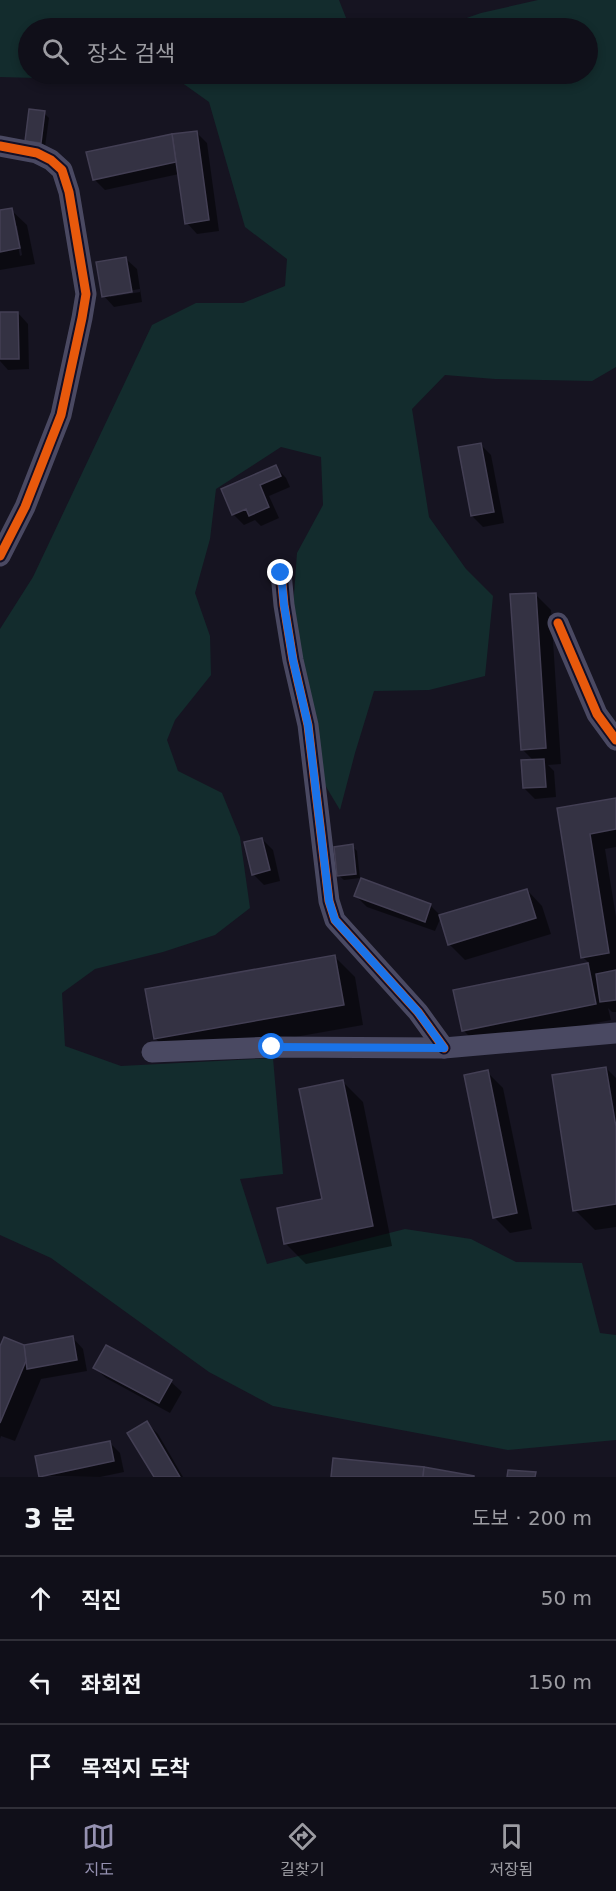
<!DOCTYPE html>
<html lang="ko">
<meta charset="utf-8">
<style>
:root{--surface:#100f19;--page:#1e1d26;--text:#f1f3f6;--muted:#9c9ca2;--line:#302f38;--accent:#9591b1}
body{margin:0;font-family:"DejaVu Sans","Noto Sans KR",sans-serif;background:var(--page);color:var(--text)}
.stop{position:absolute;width:18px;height:18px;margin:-14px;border:4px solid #1a73e8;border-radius:50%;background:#fff}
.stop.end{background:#1a73e8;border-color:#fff;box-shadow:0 2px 6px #0008}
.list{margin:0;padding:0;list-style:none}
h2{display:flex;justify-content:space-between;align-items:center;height:78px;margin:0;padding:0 24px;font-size:26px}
h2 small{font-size:20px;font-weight:400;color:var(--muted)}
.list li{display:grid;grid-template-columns:39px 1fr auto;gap:18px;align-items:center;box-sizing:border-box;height:84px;padding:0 24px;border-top:2px solid var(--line)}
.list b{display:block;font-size:22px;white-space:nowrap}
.list em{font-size:20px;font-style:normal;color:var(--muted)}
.icon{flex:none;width:33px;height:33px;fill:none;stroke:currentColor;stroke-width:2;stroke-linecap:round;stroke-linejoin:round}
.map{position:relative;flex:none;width:616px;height:1477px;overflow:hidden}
.search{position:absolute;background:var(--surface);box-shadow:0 3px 9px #0003;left:18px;right:18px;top:18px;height:66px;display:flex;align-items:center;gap:15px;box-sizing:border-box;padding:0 21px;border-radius:33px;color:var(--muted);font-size:22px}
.sheet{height:330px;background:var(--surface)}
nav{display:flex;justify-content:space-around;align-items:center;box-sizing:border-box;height:84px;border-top:2px solid var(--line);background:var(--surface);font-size:16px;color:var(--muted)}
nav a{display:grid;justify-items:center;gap:3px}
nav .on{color:var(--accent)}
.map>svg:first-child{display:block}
.green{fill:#132c2d}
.shadow{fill:#0007;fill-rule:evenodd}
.building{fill:#343243;stroke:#433f54;stroke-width:1.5}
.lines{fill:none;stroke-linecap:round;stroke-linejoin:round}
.street{stroke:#4a4962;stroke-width:21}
.cycleway-casing{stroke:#130f26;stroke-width:13}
.cycleway{stroke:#e8590c;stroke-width:9}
.route{stroke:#1a73e8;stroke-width:8}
</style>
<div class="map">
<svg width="616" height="1477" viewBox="0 0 616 1477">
<rect width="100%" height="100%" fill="#161421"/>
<polygon class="green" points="0,0 339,0 350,28 28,28 28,74 588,74 588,28 438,28 481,13 538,0 616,0 616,367 592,381 495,379 445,375 412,409 429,517 466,569 493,596 485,676 429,690 374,691 355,753 340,810 325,785 293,608 297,553 323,505 321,457 281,447 216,489 210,539 195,593 210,636 211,675 175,720 167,740 178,771 222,793 240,837 250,908 215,935 163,952 95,969 62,993 65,1046 121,1066 273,1058 283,1174 240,1179 267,1264 405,1229 471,1239 516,1262 582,1263 600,1333 616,1335 616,1440 508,1450 273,1406 209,1372 51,1258 0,1235 0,629 33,577 152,325 196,303 243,303 285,286 287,259 245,227 209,102 181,82 0,77"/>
<g class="shadow">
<polygon points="44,113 49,118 45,147 32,145"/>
<polygon points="196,132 207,143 219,231 197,234 187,223 179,174 105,190 94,179 88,153 172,136"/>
<path d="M11,210L27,225L35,264L0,270V212ZM14,226H17L22,255L20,256Z"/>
<path d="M126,259L137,269L142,302L114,307L104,296ZM140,289V292L110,297V294Z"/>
<polygon points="18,313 28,324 29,369 8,370 0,361 0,314"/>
<polygon points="480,444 491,455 504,523 483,527 472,516"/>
<polygon points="276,467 286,478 290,487 269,496 279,518 261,526 255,520 244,525 233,514"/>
<polygon points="535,594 551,610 561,764 548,765 554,771 556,797 535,799 524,788 534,761 522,749"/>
<polygon points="616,799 616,847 605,849 616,917 616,1012 612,1012 608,1008 611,1020 479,1046 463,1030 455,991 590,964 583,957 559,809"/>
<polygon points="262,839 273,850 280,881 264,885 253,874"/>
<polygon points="352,846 357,851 360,878 344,880 338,875"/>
<polygon points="527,890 542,906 551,934 465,960 449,944 441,917 435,931 367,907 356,896 430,905 441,916"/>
<polygon points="335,957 355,977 363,1025 175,1058 155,1038"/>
<polygon points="606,1068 616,1078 616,1227 595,1230 575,1210"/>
<polygon points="487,1072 503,1088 532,1229 510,1233 494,1217"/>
<polygon points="343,1082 363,1102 392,1246 306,1264 286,1244 279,1209 323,1200"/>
<polygon points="73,1338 83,1349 87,1371 41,1379 15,1441 1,1436 0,1439 0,1350"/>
<polygon points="95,1368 171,1382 182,1392 170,1413 106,1378"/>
<polygon points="147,1423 158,1434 183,1477 155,1477 129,1434"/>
<polygon points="109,1442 120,1453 124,1472 100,1477 40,1476"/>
</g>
<g class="building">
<polygon points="29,109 45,111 41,143 25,141"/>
<polygon points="197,131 209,220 185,224 172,134"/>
<polygon points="172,134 176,162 93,180 86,152"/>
<polygon points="12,208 20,248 0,252 0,210"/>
<polygon points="126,257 132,292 102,297 96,262"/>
<polygon points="0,312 18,312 19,359 0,359"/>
<polygon points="481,443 494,512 471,516 458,447"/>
<polygon points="276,465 281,476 260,485 269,507 249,516 246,509 232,515 221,489"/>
<polygon points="536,593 546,748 521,750 510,594"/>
<polygon points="544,759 546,787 523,788 521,760"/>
<polygon points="616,798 616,829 590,834 609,953 581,958 557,808"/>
<polygon points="262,838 270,870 252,875 244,842"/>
<polygon points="353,844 356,874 337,876 334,847"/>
<polygon points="361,878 431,904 425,922 354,896"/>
<polygon points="527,889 536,918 448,945 439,915"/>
<polygon points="335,955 344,1005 154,1039 145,989"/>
<polygon points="588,963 596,1004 462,1031 453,990"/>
<polygon points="616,970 616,1000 600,1002 596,974"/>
<polygon points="606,1067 616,1127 616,1204 573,1211 552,1075"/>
<polygon points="488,1070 517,1213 493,1218 464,1075"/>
<polygon points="343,1080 373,1226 284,1244 277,1208 322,1199 299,1089"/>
<polygon points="73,1336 77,1360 27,1369 24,1345"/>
<polygon points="4,1337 24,1345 26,1361 0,1423 0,1346"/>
<polygon points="106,1345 172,1380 159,1403 93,1368"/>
<polygon points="147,1421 180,1477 154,1477 127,1433"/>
<polygon points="110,1441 114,1461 39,1477 35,1456"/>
<polygon points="333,1458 424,1467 423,1477 331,1477"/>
<polygon points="424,1467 474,1476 474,1477 423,1477"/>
<polygon points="508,1470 536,1472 535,1477 507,1477"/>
</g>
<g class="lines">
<g class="street">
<polyline points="0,146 37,153 51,160 62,170 69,192 86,294 82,318 61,415 25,507 0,556"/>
<polyline points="281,573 284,605 293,660 308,725 329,901 335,920 418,1012 444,1048"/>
<polyline points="558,623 597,714 616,740"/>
<polyline points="152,1052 272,1047 444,1048 616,1033"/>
</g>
<g class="cycleway-casing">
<g id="cycleway">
<polyline points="0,146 37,153 51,160 62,170 69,192 86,294 82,318 61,415 25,507 0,556"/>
<polyline points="281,573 284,605 293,660 308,725 329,901 335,920 418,1012 444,1048"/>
<polyline points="558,623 597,714 616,740"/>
</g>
</g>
<use href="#cycleway" class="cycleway"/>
</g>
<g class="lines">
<polyline class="route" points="272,1047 444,1048 418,1012 335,920 329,901 308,725 293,660 284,605 281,573"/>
</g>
</svg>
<div class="stop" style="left:272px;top:1047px"></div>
<div class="stop end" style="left:281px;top:573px"></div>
<div class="search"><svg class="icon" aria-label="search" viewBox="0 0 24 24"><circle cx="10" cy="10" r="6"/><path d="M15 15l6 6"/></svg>장소 검색</div>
</div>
<section class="sheet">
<h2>3 분<small>도보 · 200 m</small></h2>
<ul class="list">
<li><svg class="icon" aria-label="ahead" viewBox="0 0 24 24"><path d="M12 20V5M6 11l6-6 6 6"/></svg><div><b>직진</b></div><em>50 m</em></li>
<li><svg class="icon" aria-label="left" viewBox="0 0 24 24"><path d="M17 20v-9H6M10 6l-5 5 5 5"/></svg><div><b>좌회전</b></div><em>150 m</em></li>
<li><svg class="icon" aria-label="arrive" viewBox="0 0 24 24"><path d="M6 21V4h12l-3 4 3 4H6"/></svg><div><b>목적지 도착</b></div></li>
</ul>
</section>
<nav>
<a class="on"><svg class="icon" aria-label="map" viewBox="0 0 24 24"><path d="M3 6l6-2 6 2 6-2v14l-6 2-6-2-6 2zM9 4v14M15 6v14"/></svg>지도</a>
<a><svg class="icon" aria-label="directions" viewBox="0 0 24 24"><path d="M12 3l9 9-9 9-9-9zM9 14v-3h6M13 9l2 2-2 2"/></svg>길찾기</a>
<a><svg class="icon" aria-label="saved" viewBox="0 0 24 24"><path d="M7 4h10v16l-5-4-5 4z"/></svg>저장됨</a>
</nav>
